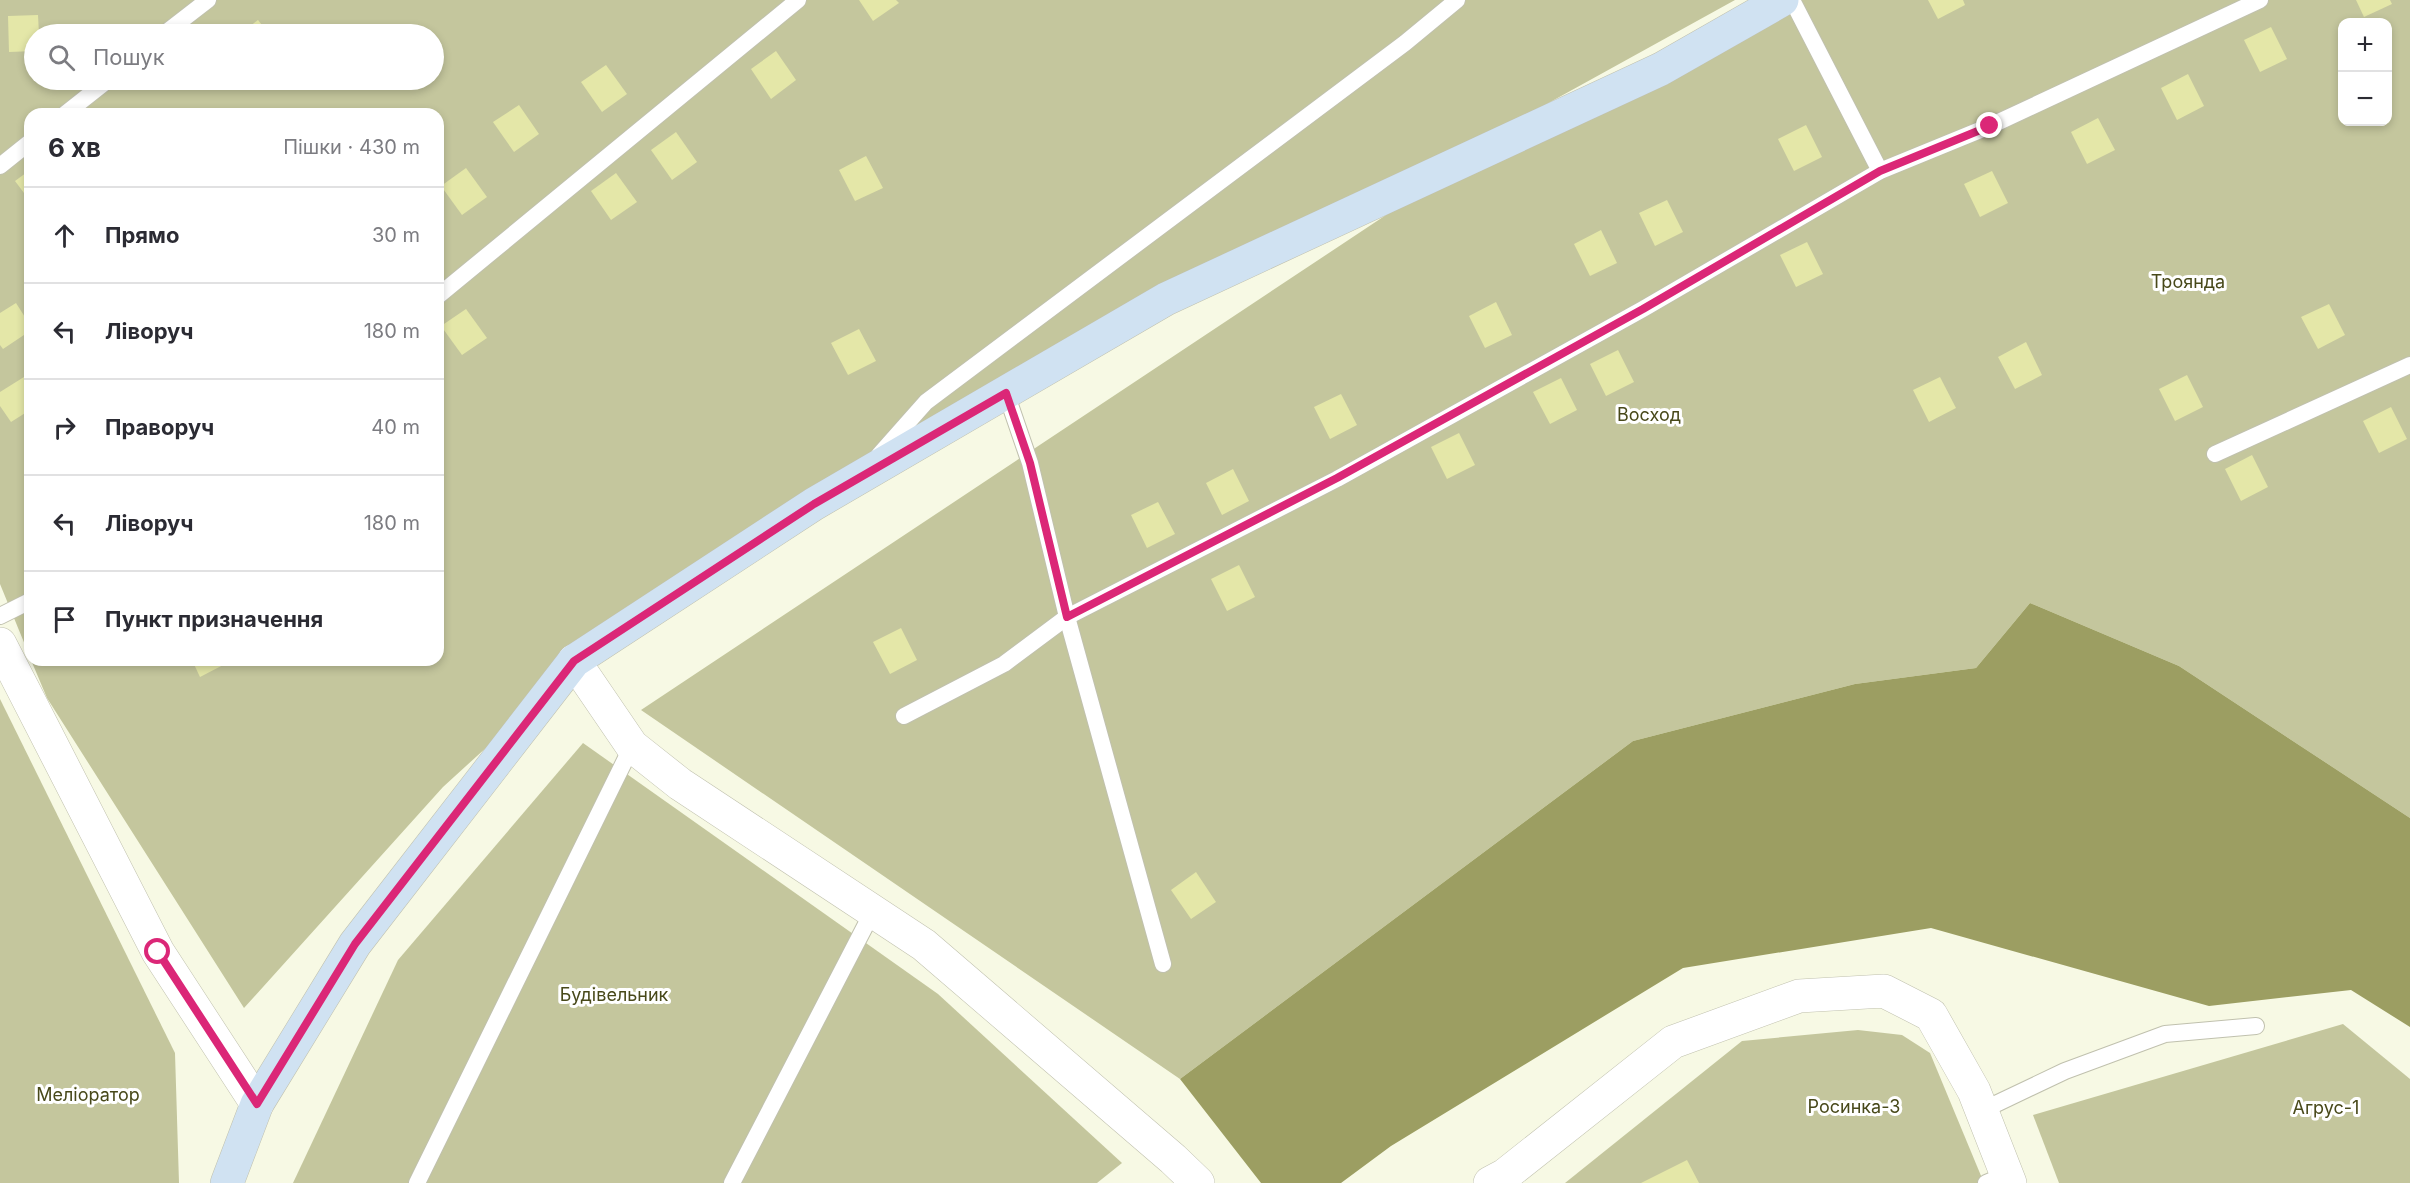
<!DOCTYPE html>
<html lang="uk">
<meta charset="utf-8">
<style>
:root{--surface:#fff;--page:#f2f2f3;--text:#2b2b33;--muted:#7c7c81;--line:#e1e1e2}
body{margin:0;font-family:Inter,sans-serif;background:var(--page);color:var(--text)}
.controls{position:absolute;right:18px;top:18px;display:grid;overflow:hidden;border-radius:12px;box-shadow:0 3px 9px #0003}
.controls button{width:54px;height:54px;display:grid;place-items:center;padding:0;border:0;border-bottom:2px solid var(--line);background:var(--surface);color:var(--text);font:30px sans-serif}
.stop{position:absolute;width:18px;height:18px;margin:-14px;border:4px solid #db2777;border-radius:50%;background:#fff}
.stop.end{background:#db2777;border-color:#fff;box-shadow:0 2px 6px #0008}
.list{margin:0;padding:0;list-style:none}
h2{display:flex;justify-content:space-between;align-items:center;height:78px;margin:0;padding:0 24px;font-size:26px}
h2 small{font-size:20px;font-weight:400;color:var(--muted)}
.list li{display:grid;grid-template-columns:39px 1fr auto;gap:18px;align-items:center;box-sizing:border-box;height:96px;padding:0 24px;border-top:2px solid var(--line)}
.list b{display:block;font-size:22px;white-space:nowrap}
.list em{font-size:20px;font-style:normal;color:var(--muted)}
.icon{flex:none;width:33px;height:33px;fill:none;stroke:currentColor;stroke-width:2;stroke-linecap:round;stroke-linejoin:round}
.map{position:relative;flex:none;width:2410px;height:1183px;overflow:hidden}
.search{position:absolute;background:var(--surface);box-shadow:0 3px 9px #0003;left:24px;top:24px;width:420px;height:66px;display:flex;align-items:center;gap:15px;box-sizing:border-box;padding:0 21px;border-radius:33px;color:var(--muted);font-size:22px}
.panel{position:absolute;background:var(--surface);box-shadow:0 3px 9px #0003;left:24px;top:108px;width:420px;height:558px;border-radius:18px}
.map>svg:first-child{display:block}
.green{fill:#c4c69d;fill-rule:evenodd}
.water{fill:#9c9e62}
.building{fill:#e4e7a8}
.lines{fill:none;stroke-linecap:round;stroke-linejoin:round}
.lane-casing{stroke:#c0c1ae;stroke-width:18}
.street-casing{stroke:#c0c1ae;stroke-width:34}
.secondary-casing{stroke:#c0c1ae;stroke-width:34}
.lane{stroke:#fff;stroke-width:16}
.street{stroke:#fff;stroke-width:33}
.secondary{stroke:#d0e2f2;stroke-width:33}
.route{stroke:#db2777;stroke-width:8}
.labels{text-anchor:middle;stroke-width:6;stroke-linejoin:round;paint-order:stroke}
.park-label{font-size:18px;fill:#48491a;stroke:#fff}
</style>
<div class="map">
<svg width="2410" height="1183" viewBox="0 0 2410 1183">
<rect width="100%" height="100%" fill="#f7f9e4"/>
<g class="green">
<path d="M0,0H1735L648,600L443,787L244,1008L47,698L31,660H438V114H30V657L0,584ZM34,34H434V80H34Z"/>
<path d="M1758,0H2410V818L2179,666L2030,603L1976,668L1855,684L1633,741L1180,1079L641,710L1520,126ZM2342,22H2388V122H2342Z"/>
<polygon points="0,699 175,1053 179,1183 0,1183"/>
<polygon points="583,743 938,994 1122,1163 1097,1183 293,1183 398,960"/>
<polygon points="2343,1024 2410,1079 2410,1183 2059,1183 2033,1115"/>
<polygon points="1858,1030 1902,1035 1930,1053 1984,1183 1565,1183 1742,1041"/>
</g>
<polygon class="water" points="2030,603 2179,666 2410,818 2410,1027 2351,990 2209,1006 1931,928 1683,968 1391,1146 1341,1183 1261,1183 1180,1079 1633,741 1855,684 1976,668"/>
<g class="building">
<polygon points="859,0 896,0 899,3 873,21"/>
<polygon points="1928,0 1963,0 1965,5 1938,19"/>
<polygon points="2356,0 2390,0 2392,4 2364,17"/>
<polygon points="38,15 39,34 34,34 34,51 9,52 8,16"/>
<polygon points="258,20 269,34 240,34"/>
<polygon points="2271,27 2287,59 2260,72 2244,40"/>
<polygon points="776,51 796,80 771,99 751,69"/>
<polygon points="606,65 627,94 602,112 581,82"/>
<polygon points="2188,74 2204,106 2177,120 2161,88"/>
<polygon points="519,105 539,134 514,152 493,122"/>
<polygon points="2098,118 2115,150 2087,164 2071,132"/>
<polygon points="1806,125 1822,157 1794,171 1778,139"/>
<polygon points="676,132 697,162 672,180 651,150"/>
<polygon points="866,156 883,188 855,201 839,170"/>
<polygon points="466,168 487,197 462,215 441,186"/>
<polygon points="30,170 30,201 15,181"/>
<polygon points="1992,171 2008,203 1980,217 1964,184"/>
<polygon points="616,173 637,202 611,220 591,191"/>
<polygon points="1667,200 1683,232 1655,246 1639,213"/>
<polygon points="1601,230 1617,263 1590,276 1574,244"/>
<polygon points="1807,242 1823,274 1796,287 1780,255"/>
<polygon points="1496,302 1512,335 1485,348 1469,316"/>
<polygon points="16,303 30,325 30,331 3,349 0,345 0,313"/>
<polygon points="2329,304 2345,335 2318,349 2301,317"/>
<polygon points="466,309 487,338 462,355 441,326"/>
<polygon points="859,329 876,361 848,375 831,343"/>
<polygon points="2026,342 2042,375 2015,389 1998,357"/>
<polygon points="1618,350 1634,382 1606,396 1590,364"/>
<polygon points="2187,375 2203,407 2175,421 2159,389"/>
<polygon points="24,377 30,386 30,410 11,422 0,406 0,392"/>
<polygon points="1940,377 1956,408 1929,422 1913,390"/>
<polygon points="1561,378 1577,410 1550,424 1533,392"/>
<polygon points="1341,394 1357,425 1330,439 1314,407"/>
<polygon points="2391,407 2407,439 2379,453 2363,421"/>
<polygon points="1459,433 1475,465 1447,479 1431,447"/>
<polygon points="2252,455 2268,487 2241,501 2225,469"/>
<polygon points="1233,469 1249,501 1222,515 1206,483"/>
<polygon points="1158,502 1175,534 1147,548 1131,515"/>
<polygon points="1239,565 1255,597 1227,611 1211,579"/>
<polygon points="901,628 917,660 890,674 873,642"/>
<polygon points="192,660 226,660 227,663 200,677"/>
<polygon points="1196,872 1216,902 1191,919 1171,890"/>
<polygon points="1687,1160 1699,1183 1641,1183"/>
</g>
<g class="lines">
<g class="lane-casing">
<g id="lane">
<polyline points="1792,0 1880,171"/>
<polyline points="164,34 208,0"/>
<polyline points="65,114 108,80"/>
<polyline points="0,166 30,142"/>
<polyline points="438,296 798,0"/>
<polyline points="1006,393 1030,463 1067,617 1163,964"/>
<polyline points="2215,454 2410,365"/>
<polyline points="879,455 926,402 1405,43 1457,0"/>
<polyline points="0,616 30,601"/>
<polyline points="904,716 1004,664 1067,617 1337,479 1643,309 1880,171 1990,126 2260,0"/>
<polyline points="1981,1111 2065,1071 2165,1034 2256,1026"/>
<polyline points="417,1183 632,746"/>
<polyline points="732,1183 873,911"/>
<polyline points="1986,1183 2007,1174"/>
</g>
</g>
<g class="street-casing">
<g id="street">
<polyline points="0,644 158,952 257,1104"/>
<polyline points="574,661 632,746 680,784 924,945 1173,1159 1198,1183"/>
<polyline points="1490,1183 1505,1175 1673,1042 1799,996 1884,991 1931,1015 1974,1091 2010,1183"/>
</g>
</g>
<g class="secondary-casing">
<polyline id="secondary" points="227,1183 257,1104 355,944 574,661 814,504 1166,299 1661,69 1782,0"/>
</g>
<use href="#lane" class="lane"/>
<use href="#street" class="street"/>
<use href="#secondary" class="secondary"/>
</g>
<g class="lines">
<polyline class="route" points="158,952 257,1104 355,944 574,661 814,504 1006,393 1030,463 1067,617 1337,478 1643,309 1880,171 1990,126"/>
</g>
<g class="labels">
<g class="park-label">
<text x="2188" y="288">Троянда</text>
<text x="1649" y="421">Восход</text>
<text x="614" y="1001">Будівельник</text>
<text x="88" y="1101">Меліоратор</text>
<text x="1854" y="1113">Росинка-3</text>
<text x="2326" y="1114">Агрус-1</text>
</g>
</g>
</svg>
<div class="controls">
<button>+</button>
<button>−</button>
</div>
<div class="stop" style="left:158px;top:952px"></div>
<div class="stop end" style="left:1990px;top:126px"></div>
<div class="search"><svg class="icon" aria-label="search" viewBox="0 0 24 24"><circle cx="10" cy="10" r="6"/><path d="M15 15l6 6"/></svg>Пошук</div>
<section class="panel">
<h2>6 хв<small>Пішки · 430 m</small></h2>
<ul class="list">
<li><svg class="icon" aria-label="ahead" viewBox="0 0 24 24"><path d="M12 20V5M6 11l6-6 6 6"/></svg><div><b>Прямо</b></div><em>30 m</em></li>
<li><svg class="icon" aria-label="left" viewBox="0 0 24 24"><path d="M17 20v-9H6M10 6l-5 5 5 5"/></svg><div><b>Ліворуч</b></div><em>180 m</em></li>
<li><svg class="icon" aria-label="right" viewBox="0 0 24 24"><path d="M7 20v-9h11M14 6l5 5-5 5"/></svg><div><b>Праворуч</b></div><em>40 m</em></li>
<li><svg class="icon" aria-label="left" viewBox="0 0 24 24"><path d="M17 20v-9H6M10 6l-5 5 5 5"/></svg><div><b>Ліворуч</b></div><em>180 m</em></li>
<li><svg class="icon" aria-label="arrive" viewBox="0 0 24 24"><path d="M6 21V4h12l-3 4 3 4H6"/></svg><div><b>Пункт призначення</b></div></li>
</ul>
</section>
</div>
